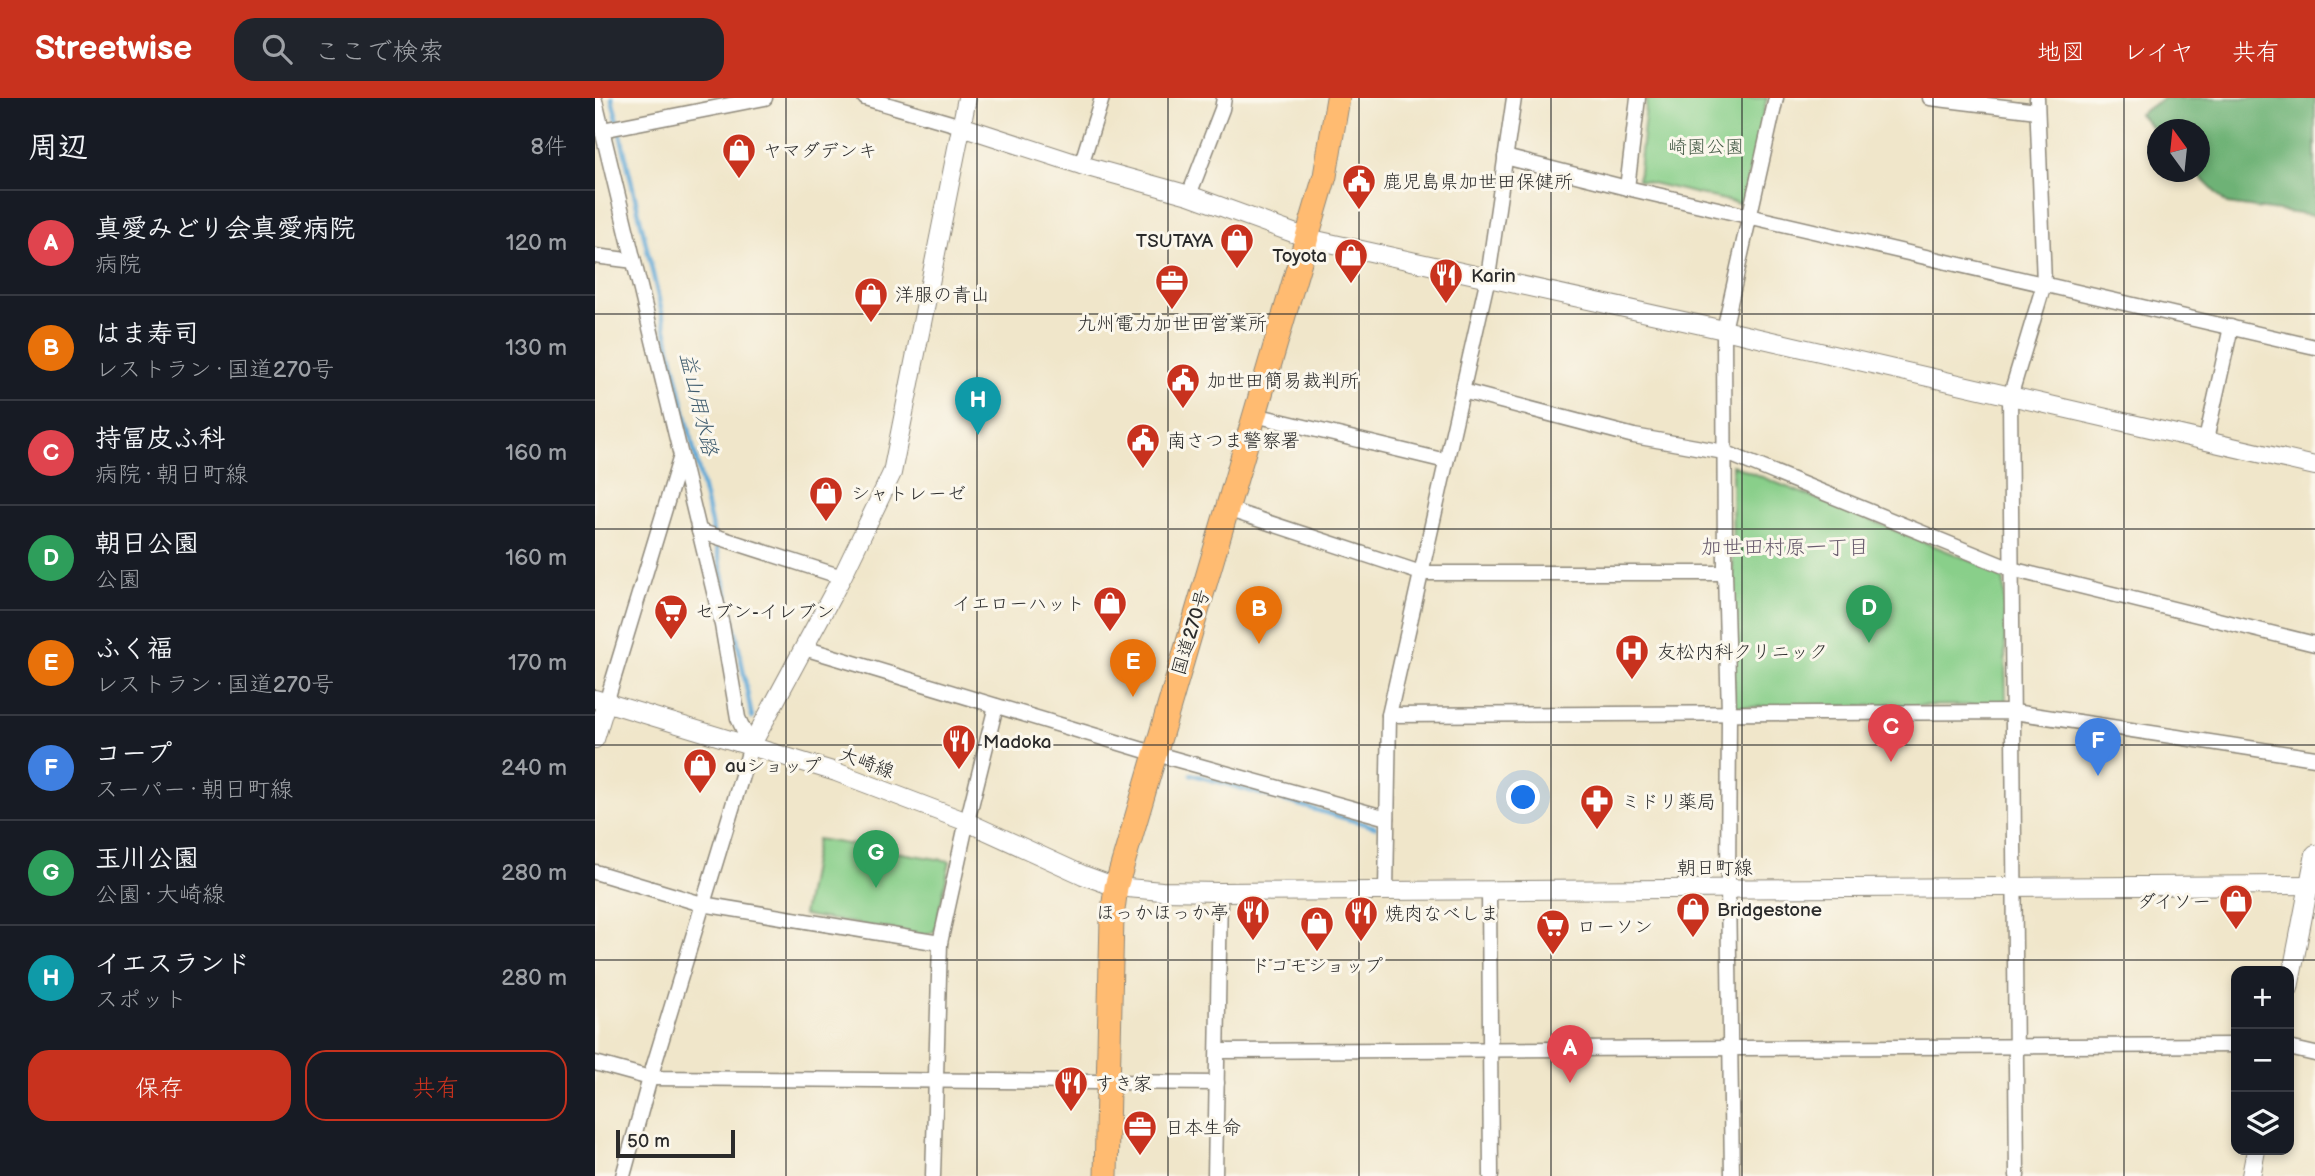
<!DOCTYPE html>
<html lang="ja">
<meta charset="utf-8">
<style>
:root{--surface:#171b24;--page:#20242c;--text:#f1f3f6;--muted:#9ea1a6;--line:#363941;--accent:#c8321e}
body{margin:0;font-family:"Balsamiq Sans","Klee One",sans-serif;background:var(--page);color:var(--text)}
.controls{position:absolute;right:21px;bottom:21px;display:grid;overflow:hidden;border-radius:14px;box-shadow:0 4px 10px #0003}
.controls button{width:63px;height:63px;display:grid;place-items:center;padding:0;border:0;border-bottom:2px solid var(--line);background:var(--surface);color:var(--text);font:35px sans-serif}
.compass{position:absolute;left:1552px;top:21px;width:63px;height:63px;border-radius:50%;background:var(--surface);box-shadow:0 4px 10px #0003;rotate:345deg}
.scale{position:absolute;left:21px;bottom:18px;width:119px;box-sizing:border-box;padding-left:7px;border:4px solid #2b2b2b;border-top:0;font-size:19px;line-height:24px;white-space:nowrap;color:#2b2b2b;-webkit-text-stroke:5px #fbf7ec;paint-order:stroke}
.you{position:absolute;left:929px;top:700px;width:24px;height:24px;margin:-18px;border:5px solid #fff;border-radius:50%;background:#1a73e8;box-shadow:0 0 0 10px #1a73e833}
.badge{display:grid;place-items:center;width:46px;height:46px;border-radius:50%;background:var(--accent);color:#fff;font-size:23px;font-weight:700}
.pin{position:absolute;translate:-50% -58px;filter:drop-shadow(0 2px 4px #0008)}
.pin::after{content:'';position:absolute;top:37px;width:24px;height:21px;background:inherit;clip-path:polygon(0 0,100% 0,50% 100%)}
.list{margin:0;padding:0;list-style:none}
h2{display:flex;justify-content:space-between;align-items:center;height:91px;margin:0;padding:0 28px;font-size:30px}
h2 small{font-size:23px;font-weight:400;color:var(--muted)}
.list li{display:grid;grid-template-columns:46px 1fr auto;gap:21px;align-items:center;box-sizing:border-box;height:105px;padding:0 28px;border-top:2px solid var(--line)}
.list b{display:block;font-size:26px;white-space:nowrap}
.list p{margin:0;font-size:23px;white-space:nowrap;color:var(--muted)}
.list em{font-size:23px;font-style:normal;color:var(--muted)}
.actions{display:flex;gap:14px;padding:21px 28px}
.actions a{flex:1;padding:16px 0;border:2px solid var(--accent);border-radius:21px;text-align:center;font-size:24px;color:var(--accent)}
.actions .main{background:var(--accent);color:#fff}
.icon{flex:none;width:38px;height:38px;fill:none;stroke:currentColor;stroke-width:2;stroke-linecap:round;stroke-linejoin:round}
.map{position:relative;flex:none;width:1720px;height:1078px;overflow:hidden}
header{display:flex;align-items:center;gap:42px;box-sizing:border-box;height:98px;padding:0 35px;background:var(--accent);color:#fff}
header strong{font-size:33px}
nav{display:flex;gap:38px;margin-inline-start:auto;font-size:24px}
.search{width:490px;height:63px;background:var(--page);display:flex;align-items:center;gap:18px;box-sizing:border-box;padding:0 24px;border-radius:21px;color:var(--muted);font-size:26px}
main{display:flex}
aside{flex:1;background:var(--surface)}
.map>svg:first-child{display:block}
.green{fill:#89cf8a;stroke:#5a7d5a;stroke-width:2}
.forest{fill:#6eb276;stroke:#4c6e50;stroke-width:2}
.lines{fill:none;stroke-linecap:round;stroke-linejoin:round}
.stream{stroke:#5fa8d6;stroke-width:4.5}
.minor-casing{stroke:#8e887a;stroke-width:17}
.tertiary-casing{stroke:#8e887a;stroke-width:20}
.trunk-casing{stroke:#8e887a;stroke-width:25}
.minor{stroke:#fff;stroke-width:14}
.tertiary{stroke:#fff;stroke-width:18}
.trunk{stroke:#ffbb71;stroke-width:23}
.grid{fill:none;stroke:#2b2b2b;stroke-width:2;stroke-opacity:0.55}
.labels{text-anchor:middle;stroke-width:6;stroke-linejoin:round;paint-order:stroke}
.park-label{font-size:19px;fill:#475c48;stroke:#fbf7ec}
.poi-label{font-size:19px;fill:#2b2b2b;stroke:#fbf7ec;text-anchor:start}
.street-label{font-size:19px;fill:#2b2b2b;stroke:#fbf7ec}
.water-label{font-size:21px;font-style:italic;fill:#405d6f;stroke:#fbf7ec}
.neighbourhood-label{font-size:21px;fill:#685b6d;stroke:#fbf7ec}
</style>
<header>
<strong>Streetwise</strong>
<div class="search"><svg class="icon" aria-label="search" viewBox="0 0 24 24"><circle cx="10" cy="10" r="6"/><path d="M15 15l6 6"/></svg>ここで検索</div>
<nav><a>地図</a><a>レイヤ</a><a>共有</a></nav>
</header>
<main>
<aside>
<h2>周辺<small>8件</small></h2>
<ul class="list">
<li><span class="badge" style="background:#e0444e">A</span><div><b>真愛みどり会真愛病院</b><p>病院</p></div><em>120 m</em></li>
<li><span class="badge" style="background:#e8710a">B</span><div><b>はま寿司</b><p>レストラン · 国道270号</p></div><em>130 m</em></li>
<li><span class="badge" style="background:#e0444e">C</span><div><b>持冨皮ふ科</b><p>病院 · 朝日町線</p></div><em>160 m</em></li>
<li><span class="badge" style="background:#2e9e5b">D</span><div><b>朝日公園</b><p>公園</p></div><em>160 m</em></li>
<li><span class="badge" style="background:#e8710a">E</span><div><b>ふく福</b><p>レストラン · 国道270号</p></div><em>170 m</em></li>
<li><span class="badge" style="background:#3f7fe0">F</span><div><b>コープ</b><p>スーパー · 朝日町線</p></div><em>240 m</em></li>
<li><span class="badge" style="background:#2e9e5b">G</span><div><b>玉川公園</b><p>公園 · 大崎線</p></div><em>280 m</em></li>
<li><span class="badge" style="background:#0f9aa8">H</span><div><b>イエスランド</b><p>スポット</p></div><em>280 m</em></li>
</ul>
<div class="actions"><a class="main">保存</a><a>共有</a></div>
</aside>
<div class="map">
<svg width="1720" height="1078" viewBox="0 0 1720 1078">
<rect width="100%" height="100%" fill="#fbf7ec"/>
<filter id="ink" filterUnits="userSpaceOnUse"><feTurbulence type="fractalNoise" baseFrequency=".0143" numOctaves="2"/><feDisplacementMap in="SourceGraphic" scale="14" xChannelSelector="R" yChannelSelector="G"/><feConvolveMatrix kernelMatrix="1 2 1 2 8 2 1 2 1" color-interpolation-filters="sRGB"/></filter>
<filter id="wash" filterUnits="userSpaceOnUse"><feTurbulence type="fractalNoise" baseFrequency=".00686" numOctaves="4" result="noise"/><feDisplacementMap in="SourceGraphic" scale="28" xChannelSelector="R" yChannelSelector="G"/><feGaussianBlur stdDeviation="1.57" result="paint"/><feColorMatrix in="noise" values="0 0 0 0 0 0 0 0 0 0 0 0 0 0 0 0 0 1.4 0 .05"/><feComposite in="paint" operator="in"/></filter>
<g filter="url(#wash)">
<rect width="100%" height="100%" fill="#f0e6ca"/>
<g class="green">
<polygon points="1052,0 1172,0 1147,106 1043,82"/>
<polygon points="1137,367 1402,473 1409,484 1411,607 1139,609"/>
<polygon points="222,741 355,763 340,833 331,837 208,817"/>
</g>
<polygon class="forest" points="1569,0 1720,0 1720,118 1632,106 1600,74 1604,74 1604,32 1562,32 1562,35 1544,16"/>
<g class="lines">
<g class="stream">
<polyline points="17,0 118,434"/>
<polyline points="120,442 141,534 157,620"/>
<polyline points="596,676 780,729"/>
</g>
</g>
</g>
<g filter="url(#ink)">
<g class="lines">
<g class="minor-casing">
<g id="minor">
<polyline points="270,0 366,28"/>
<polyline points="1335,0 1442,13"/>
<polyline points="0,3 127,527 143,620 156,648 55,980 28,1078"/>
<polyline points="7,32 170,0"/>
<polyline points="910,59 1032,90 1720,249"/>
<polyline points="486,67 507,0"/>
<polyline points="1032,90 1043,0"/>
<polyline points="594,97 627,11 629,0"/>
<polyline points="0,158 39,163"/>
<polyline points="867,293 1039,338 1129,354 1416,471 1720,546"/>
<polyline points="660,317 851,363"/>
<polyline points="1611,342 1636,229"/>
<polyline points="632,411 826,475 1130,475"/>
<polyline points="104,433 247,479"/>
<polyline points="209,550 558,655 792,720"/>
<polyline points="11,605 85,361"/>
<polyline points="794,617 1419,614 1720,660"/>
<polyline points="0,774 107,806 345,845"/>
<polyline points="894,792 896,1078"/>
<polyline points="791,793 794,617 893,179 919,0"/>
<polyline points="1694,950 1720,956"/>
<polyline points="623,953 1641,947"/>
<polyline points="0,965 55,980 622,985"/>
<polyline points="338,1078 345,845 369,736 401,608"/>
<polyline points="620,1078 625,794"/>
<polyline points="1137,1078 1133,789 1134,614 1130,475 1129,232 1181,0"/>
<polyline points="1422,1078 1415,299 1449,186 1442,0"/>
</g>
</g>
<g class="tertiary-casing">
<g id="tertiary">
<polyline points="366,28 486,67 594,97 712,140 1129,232 1720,368"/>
<polyline points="0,601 241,674 372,724 488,777 521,789 567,793 625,794 1720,787"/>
<polyline points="0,641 11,605"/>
<polyline points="156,648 247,479 297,375 372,0"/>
<polyline points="1694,890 1720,756"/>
<polyline points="1656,1078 1661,1052"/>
</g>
</g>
<g class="trunk-casing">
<polyline id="trunk" points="511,1078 517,820 521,789 730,78 743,0"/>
</g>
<use href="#minor" class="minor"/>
<use href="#tertiary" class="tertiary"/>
<use href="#trunk" class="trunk"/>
</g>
</g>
<path class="grid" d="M191,0V1078M382,0V1078M573,0V1078M764,0V1078M956,0V1078M1147,0V1078M1338,0V1078M1529,0V1078M0,216H1720M0,431H1720M0,647H1720M0,862H1720"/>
<defs>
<g id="shop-pin" transform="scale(1.75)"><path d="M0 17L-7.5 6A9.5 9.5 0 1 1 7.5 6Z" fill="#c8321e" stroke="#fbf7ec"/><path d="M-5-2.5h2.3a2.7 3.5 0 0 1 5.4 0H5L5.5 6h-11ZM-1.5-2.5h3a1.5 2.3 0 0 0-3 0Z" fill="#fff"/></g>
<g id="civic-pin" transform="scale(1.75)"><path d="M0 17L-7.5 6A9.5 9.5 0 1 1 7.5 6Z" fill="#c8321e" stroke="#fbf7ec"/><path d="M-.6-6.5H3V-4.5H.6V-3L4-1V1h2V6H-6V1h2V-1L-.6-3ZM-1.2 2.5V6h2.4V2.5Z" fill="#fff"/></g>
<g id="restaurant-pin" transform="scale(1.75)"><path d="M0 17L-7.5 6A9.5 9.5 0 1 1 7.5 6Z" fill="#c8321e" stroke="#fbf7ec"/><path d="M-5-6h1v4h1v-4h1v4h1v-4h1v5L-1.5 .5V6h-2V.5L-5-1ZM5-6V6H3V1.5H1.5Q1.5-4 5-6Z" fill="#fff"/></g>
<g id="office-pin" transform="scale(1.75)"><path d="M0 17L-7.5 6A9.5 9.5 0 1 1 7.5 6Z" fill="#c8321e" stroke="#fbf7ec"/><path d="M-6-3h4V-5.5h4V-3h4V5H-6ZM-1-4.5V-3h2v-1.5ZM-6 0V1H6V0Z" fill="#fff"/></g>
<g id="supermarket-pin" transform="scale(1.75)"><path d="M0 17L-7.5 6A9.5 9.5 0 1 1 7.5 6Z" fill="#c8321e" stroke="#fbf7ec"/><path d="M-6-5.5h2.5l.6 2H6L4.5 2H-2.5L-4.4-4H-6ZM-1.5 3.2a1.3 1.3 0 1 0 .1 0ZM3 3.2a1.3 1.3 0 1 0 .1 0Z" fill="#fff"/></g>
<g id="hospital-pin" transform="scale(1.75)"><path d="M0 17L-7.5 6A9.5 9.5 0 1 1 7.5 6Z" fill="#c8321e" stroke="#fbf7ec"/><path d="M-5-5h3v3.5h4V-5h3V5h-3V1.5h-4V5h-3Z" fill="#fff"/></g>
<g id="pharmacy-pin" transform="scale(1.75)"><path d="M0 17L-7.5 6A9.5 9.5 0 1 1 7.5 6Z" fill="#c8321e" stroke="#fbf7ec"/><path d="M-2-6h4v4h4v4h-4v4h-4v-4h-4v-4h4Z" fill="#fff"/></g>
</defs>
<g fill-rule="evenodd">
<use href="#shop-pin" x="144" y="52"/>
<use href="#civic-pin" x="764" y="83"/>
<use href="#shop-pin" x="642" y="142"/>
<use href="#shop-pin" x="756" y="157"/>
<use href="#restaurant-pin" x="851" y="177"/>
<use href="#office-pin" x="577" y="183"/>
<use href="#shop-pin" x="276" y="196"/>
<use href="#civic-pin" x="588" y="282"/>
<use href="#civic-pin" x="548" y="342"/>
<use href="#shop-pin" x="231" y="395"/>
<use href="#shop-pin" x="515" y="505"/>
<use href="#supermarket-pin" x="76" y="513"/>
<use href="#hospital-pin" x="1037" y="553"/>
<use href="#restaurant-pin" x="364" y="643"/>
<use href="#shop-pin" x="105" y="667"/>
<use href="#pharmacy-pin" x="1002" y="703"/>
<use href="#shop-pin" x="1641" y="803"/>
<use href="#shop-pin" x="1098" y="811"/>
<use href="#restaurant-pin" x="658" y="814"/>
<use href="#restaurant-pin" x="766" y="815"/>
<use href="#shop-pin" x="722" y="825"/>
<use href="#supermarket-pin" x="958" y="828"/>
<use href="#restaurant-pin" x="476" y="985"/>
<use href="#office-pin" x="545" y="1029"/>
</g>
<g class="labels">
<g class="park-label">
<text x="1111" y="55">崎園公園</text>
</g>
<g class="poi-label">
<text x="168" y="59">ヤマダデンキ</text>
<text x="788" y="90">鹿児島県加世田保健所</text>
<text x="618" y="149" text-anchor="end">TSUTAYA</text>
<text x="732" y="164" text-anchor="end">Toyota</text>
<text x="876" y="184">Karin</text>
<text x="300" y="203">洋服の青山</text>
<text x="577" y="232" text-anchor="middle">九州電力加世田営業所</text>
<text x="612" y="289">加世田簡易裁判所</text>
<text x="572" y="349">南さつま警察署</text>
<text x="256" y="402">シャトレーゼ</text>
<text x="490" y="512" text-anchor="end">イエローハット</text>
<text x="100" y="520">セブン-イレブン</text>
<text x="1062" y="560">友松内科クリニック</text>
<text x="388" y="650">Madoka</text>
<text x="130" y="674">auショップ</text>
<text x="1026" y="710">ミドリ薬局</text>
<text x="1616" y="810" text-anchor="end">ダイソー</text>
<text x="1122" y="818">Bridgestone</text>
<text x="634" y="821" text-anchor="end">ほっかほっか亭</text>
<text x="790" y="822">焼肉なべしま</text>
<text x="982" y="835">ローソン</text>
<text x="722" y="874" text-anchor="middle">ドコモショップ</text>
<text x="500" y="992">すき家</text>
<text x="570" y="1036">日本生命</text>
</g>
<g class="street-label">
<text transform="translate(595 534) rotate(-73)" y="7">国道270号</text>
<text transform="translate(272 664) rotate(20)" y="7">大崎線</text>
<text x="1120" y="776">朝日町線</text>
</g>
<g class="water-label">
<text transform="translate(104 306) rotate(77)" y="7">益山用水路</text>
</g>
<g class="neighbourhood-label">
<text x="1190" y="456">加世田村原一丁目</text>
</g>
</g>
</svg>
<div class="controls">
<button>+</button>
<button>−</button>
<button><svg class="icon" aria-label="layers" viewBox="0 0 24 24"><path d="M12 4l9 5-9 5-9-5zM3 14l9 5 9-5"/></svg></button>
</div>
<svg class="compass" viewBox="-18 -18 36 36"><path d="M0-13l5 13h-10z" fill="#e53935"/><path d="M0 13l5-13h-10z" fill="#9ea1a6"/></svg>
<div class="scale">50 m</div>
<div class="you"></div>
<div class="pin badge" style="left:975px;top:985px;background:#e0444e">A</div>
<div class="pin badge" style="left:664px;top:546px;background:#e8710a">B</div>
<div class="pin badge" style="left:1296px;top:664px;background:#e0444e">C</div>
<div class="pin badge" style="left:1274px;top:545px;background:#2e9e5b">D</div>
<div class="pin badge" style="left:538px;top:599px;background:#e8710a">E</div>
<div class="pin badge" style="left:1503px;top:678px;background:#3f7fe0">F</div>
<div class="pin badge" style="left:281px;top:790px;background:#2e9e5b">G</div>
<div class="pin badge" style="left:383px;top:337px;background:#0f9aa8">H</div>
</div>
</main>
